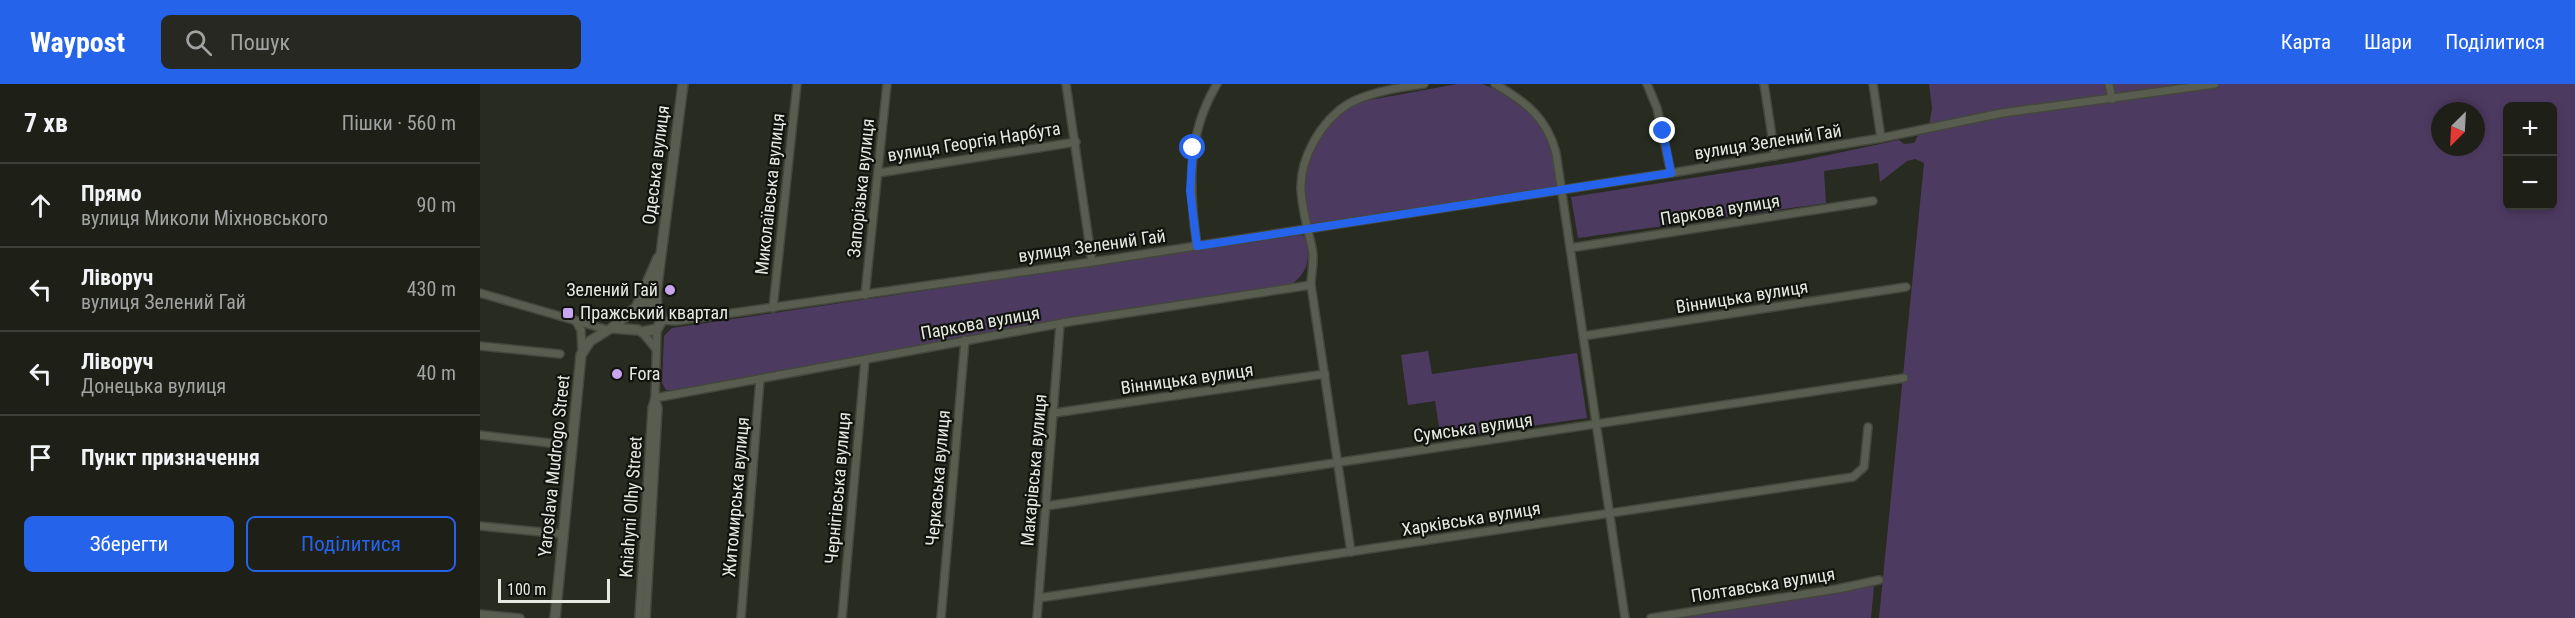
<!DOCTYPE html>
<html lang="uk">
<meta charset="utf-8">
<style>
:root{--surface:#1e2018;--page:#262821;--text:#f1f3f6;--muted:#a1a3a2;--line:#3c3e37;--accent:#2563eb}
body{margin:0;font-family:"Roboto Condensed",sans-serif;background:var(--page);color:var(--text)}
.controls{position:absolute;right:18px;top:18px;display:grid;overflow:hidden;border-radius:9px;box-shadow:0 3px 9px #0003}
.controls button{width:54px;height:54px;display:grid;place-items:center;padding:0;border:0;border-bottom:2px solid var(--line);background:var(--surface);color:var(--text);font:30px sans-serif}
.compass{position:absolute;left:1951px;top:18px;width:54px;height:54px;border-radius:50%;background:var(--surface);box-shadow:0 3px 9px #0003;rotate:204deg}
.scale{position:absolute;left:18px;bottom:15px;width:112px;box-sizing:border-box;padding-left:6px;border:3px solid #e6e9e1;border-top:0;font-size:16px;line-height:21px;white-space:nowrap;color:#e6e9e1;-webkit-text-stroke:4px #11130e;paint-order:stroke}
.stop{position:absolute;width:18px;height:18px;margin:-14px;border:4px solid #2563eb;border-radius:50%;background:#fff}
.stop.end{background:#2563eb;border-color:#fff;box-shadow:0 2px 6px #0008}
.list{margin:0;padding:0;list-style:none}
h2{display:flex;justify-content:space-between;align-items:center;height:78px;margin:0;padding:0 24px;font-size:26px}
h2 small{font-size:20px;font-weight:400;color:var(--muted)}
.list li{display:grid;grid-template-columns:39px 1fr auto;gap:18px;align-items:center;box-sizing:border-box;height:84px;padding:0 24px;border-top:2px solid var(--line)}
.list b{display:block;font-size:22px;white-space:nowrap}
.list p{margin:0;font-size:20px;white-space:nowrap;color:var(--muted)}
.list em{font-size:20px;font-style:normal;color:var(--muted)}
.actions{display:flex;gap:12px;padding:18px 24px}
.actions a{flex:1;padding:14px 0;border:2px solid var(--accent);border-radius:9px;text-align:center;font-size:21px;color:var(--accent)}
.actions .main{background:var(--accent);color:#fff}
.icon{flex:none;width:33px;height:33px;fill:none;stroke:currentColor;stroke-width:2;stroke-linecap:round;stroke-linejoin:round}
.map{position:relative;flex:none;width:2095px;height:534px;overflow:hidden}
header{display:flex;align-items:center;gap:36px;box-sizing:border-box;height:84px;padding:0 30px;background:var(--accent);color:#fff}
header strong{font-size:28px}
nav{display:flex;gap:33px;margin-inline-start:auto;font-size:21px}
.search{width:420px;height:54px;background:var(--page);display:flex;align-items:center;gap:15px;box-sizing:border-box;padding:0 21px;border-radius:9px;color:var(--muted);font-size:22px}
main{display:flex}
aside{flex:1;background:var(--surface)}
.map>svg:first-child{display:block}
.green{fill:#4d3a61;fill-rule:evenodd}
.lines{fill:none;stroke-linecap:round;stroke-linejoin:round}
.minor-casing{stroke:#44473d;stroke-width:10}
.secondary-casing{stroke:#44473d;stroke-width:12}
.minor{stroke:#595d50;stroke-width:7}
.secondary{stroke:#595d50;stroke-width:9}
.route{stroke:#2563eb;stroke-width:8}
.poi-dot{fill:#c8a5ee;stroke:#11130e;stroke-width:2}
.labels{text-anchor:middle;stroke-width:4.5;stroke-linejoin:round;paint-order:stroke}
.street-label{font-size:18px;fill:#e6e9e1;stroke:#11130e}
.poi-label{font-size:18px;fill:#e6e9e1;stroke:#11130e;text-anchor:start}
</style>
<header>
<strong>Waypost</strong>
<div class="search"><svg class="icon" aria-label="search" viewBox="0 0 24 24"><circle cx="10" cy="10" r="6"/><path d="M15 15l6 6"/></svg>Пошук</div>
<nav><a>Карта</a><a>Шари</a><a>Поділитися</a></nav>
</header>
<main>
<aside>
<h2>7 хв<small>Пішки · 560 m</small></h2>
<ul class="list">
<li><svg class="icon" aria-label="ahead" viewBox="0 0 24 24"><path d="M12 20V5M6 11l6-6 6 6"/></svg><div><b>Прямо</b><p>вулиця Миколи Міхновського</p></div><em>90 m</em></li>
<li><svg class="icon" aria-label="left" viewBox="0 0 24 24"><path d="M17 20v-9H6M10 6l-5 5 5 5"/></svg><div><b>Ліворуч</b><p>вулиця Зелений Гай</p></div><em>430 m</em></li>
<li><svg class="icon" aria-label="left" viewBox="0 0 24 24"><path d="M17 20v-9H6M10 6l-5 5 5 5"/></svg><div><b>Ліворуч</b><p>Донецька вулиця</p></div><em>40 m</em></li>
<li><svg class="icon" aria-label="arrive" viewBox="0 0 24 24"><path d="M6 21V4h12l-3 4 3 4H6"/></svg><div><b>Пункт призначення</b></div></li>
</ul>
<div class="actions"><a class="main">Зберегти</a><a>Поділитися</a></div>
</aside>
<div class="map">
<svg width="2095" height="534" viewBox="0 0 2095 534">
<rect width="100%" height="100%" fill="#282b20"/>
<g class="green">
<path d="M977,0H1002L1018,6L1058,36L1068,52L1082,105L826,144C825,132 821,118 821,106C822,74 851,33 879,18Z"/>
<path d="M1449,0H2095V534H1399L1444,79L1435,75L1427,77L1400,98L1398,79L1344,87L1346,119L1098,154L1091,113L1315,78L1419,56L1424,60L1434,59L1439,50L1448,48L1452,24ZM2028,22H2072V122H2028ZM1960,27H1996V63H1960Z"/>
<path d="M821,151L825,152C830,173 830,186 812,200L559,239L194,307L186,306L182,299L184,252L192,244Z"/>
<polygon points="948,267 952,290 1097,269 1107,334 961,355 955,317 928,321 921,271"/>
<polygon points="1394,502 1391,534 1191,534"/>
</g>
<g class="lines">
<g class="minor-casing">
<g id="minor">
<polyline points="586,0 612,178"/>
<path d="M1015,0C1046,18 1067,34 1076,69L1145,534"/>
<polyline points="1167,0 1177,24 1191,89"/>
<polyline points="1284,0 1295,72"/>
<polyline points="1393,0 1401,54"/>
<polyline points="1629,0 1632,15"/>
<polyline points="398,89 596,58"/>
<path d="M717,162C709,105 706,51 737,0"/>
<polyline points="1090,164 1393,117"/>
<polyline points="0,209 128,246"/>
<polyline points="385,211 407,0"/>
<polyline points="293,224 317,0"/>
<polyline points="95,236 101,246 102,268"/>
<polyline points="182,236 196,237 612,178 1191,89 1401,54 1522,29 1735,0"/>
<polyline points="162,248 176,265"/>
<polyline points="1103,252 1426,203"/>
<polyline points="0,262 80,270"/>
<polyline points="175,314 588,238 831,201"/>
<polyline points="574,329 845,290"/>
<polyline points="0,351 70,359"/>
<polyline points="566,422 1424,294"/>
<polyline points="0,442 83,450"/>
<path d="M871,468L831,201C831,189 835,176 832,164C828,145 822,126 821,105C820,74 841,37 868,20C889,8 920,3 944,0"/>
<polyline points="559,514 1373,393 1384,383 1388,343"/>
<polyline points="0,530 40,534"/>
<polyline points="159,534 172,324 175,314 177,245"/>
<polyline points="166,534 178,324 175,314"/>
<polyline points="261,534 280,295"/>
<polyline points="362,534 385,276"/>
<polyline points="461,534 485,256"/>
<polyline points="557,534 580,240"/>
<polyline points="1171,534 1357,505 1399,496"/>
</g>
</g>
<g class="secondary-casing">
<g id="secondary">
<polyline points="157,222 178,174"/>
<polyline points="177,223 176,209 203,0"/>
<polyline points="132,244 160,220 169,219 180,227 182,236 177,245 162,248"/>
<polyline points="132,244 158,246"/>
<polyline points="75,534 101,271 110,257 128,246"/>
</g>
</g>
<use href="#minor" class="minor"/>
<use href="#secondary" class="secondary"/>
</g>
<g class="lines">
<polyline class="route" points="713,64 710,107 717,162 1191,89 1183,47"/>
</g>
<g class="poi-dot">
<circle cx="190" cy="206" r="6"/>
<rect x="82" y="223" width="12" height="12" rx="3"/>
<circle cx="137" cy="290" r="6"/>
</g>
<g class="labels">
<g class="street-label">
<text transform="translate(494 58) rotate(-9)" y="6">вулиця Георгія Нарбута</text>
<text transform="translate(1288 58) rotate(-9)" y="6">вулиця Зелений Гай</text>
<text transform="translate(176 81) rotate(-83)" y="6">Одеська вулиця</text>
<text transform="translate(381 104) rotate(-84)" y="6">Запорізька вулиця</text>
<text transform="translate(290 110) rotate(-84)" y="6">Миколаївська вулиця</text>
<text transform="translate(1240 126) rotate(-9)" y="6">Паркова вулиця</text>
<text transform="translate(612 162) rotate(-8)" y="6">вулиця Зелений Гай</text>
<text transform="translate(1262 213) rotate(-9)" y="6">Вінницька вулиця</text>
<text transform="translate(500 239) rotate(-10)" y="6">Паркова вулиця</text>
<text transform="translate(707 295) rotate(-8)" y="6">Вінницька вулиця</text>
<text transform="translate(993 344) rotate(-8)" y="6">Сумська вулиця</text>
<text transform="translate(74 382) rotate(-84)" y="6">Yaroslava Mudrogo Street</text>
<text transform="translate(554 386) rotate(-85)" y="6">Макарівська вулиця</text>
<text transform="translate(458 394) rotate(-85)" y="6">Черкаська вулиця</text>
<text transform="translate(358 404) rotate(-85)" y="6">Чернігівська вулиця</text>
<text transform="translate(256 413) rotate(-85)" y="6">Житомирська вулиця</text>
<text transform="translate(151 423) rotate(-86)" y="6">Kniahyni Olhy Street</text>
<text transform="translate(991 435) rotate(-9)" y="6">Харківська вулиця</text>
<text transform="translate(1283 501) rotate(-9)" y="6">Полтавська вулиця</text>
</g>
<g class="poi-label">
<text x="178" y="212" text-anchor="end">Зелений Гай</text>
<text x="100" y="235">Пражський квартал</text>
<text x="149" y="296">Fora</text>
</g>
</g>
</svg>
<div class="controls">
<button>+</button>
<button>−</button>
</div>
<svg class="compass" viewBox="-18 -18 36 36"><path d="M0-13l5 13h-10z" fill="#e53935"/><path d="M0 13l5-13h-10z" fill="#a1a3a2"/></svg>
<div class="scale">100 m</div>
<div class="stop" style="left:713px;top:64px"></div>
<div class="stop end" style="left:1183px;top:47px"></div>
</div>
</main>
